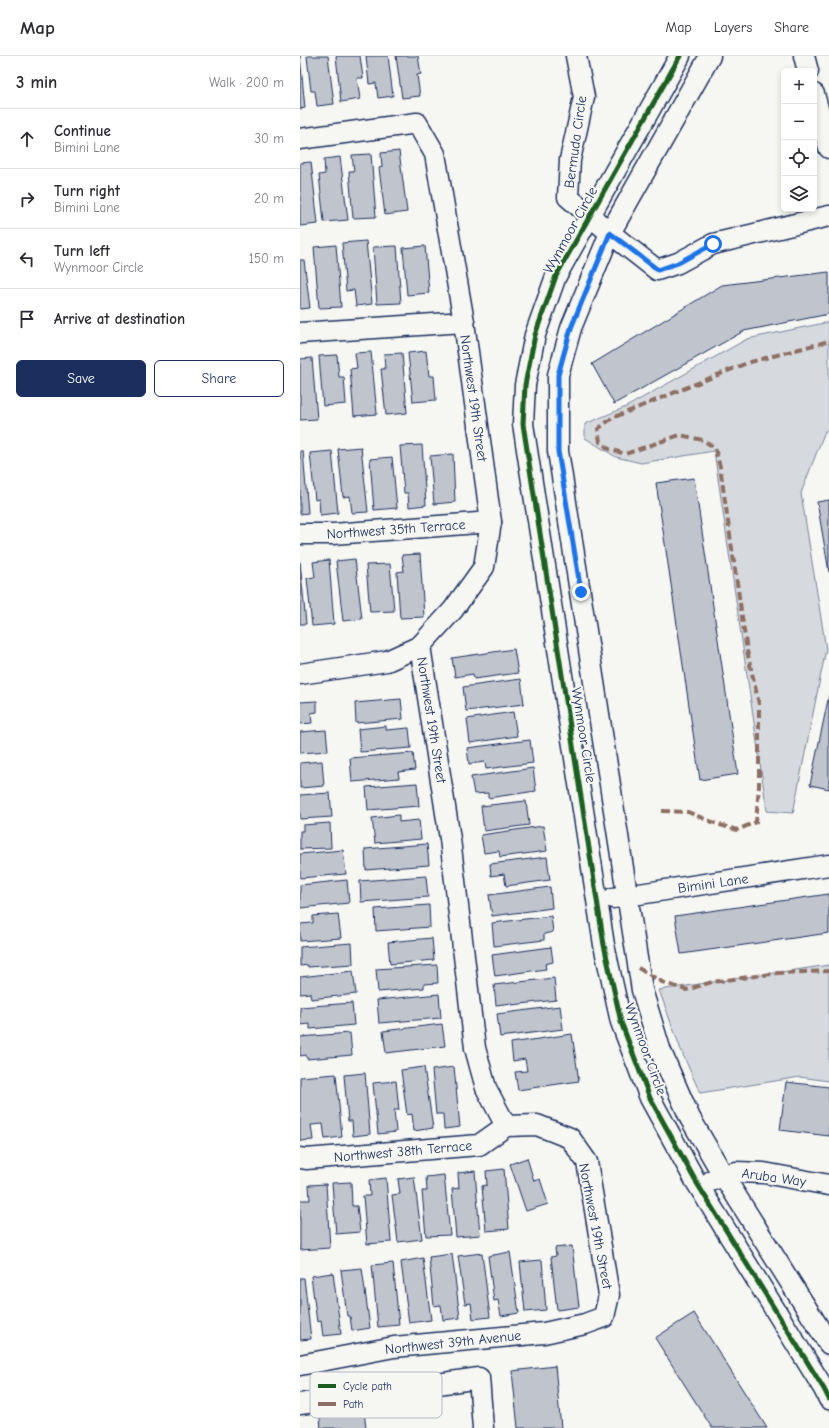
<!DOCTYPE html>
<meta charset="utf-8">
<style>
:root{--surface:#fff;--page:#f2f2f3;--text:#2b2b33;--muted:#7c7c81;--line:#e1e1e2;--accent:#1b2f5e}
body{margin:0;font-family:"Comic Neue",sans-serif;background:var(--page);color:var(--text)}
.controls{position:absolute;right:12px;top:12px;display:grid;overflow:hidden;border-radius:6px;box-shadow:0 2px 6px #0003}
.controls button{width:36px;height:36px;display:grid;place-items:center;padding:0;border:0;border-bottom:1px solid var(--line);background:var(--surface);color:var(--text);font:20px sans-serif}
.stop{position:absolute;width:12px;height:12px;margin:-9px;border:3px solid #1a73e8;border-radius:50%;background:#fff}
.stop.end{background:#1a73e8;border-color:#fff;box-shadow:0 1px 4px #0008}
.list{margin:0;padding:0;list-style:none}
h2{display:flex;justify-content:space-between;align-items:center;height:52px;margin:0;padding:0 16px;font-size:17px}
h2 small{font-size:13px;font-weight:400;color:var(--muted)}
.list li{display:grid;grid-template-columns:26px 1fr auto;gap:12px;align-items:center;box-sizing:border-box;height:60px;padding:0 16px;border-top:1px solid var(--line)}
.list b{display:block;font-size:15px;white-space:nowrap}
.list p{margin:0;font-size:13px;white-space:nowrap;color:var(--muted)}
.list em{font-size:13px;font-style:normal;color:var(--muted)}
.actions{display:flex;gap:8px;padding:12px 16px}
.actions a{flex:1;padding:9px 0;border:1px solid var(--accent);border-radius:6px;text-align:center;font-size:14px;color:var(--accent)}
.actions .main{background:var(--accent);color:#fff}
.icon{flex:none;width:22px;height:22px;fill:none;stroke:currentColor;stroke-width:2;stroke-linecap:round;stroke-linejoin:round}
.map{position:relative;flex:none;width:529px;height:1372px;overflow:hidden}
header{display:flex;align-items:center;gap:24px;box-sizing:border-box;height:56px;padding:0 20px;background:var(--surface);border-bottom:1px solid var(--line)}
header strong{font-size:19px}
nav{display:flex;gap:22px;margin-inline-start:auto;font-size:14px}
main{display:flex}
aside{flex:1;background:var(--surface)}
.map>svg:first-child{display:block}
.green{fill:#d6d9dd;stroke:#78849e}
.building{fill:#c0c4cd;stroke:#1b2f5e}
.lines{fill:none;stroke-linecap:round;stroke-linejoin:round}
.minor-casing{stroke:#1b2f5e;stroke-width:23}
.minor{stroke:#f6f6f2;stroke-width:20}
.quiet{stroke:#8d6e63;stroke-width:4;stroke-dasharray:8 4;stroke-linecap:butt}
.cycleway-casing{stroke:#f6f6f2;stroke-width:8}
.cycleway{stroke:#1b5e20;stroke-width:5}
.route{stroke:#1a73e8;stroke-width:5}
.labels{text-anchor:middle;stroke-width:4;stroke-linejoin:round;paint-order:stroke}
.street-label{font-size:14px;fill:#1b2f5e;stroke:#f6f6f2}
.key{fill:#f6f6f2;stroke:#b4bac6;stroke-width:1}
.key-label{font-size:11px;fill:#1b2f5e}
</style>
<header>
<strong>Map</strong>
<nav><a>Map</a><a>Layers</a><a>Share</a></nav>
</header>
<main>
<aside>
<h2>3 min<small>Walk · 200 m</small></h2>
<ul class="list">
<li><svg class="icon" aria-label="ahead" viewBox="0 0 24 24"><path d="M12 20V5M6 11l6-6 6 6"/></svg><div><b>Continue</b><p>Bimini Lane</p></div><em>30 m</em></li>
<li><svg class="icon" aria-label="right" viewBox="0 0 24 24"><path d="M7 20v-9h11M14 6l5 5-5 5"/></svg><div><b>Turn right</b><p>Bimini Lane</p></div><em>20 m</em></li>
<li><svg class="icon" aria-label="left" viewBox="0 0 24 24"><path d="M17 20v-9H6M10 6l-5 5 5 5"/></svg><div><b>Turn left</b><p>Wynmoor Circle</p></div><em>150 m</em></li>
<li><svg class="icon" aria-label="arrive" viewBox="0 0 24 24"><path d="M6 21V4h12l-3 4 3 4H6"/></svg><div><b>Arrive at destination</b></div></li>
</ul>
<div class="actions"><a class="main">Save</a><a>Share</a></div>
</aside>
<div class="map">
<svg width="529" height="1372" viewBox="0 0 529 1372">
<rect width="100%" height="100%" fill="#f6f6f2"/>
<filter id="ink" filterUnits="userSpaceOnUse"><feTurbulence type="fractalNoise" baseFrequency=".025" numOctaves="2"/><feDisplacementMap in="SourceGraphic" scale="8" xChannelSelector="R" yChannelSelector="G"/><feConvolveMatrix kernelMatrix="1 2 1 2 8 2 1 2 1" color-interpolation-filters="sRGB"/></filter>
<g filter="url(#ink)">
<g class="green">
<polygon points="529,266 529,375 525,375 501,437 526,593 493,757 467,755 414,395 341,407 316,401 285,382 285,368 326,351 447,283"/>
<polygon points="529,909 529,1025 500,1021 400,1037 381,994 359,934"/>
</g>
<g class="building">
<polygon points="0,0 5,52 0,53"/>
<polygon points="7,0 28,0 34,48 17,50 15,35 11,35"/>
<polygon points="36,0 60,0 63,22 57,22 60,43 41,46"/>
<polygon points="66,0 88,0 93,40 78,42 76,27 69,28"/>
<polygon points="96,0 118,0 121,18 117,19 120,40 102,42"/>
<polygon points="99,95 107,156 85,159 79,112 82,111 81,97"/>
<polygon points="71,98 76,161 53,162 49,115 54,115 52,99"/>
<polygon points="40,101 48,164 24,166 19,119 25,118 24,103"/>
<polygon points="11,106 18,168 0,170 0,107"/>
<polygon points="66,185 72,248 56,250 54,234 46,235 42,187"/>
<polygon points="36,189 41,251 19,252 14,191"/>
<polygon points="97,190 101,247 77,248 73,191"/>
<polygon points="125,190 129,237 107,239 103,192"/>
<polygon points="0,204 4,204 10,252 0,253"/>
<polygon points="529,216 529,258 444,275 314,348 292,308 422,229"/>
<polygon points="126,295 129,320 134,320 136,344 113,346 108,297"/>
<polygon points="71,296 77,358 54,360 50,313 57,312 55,297"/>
<polygon points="102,297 107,357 86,359 81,313 85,313 84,298"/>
<polygon points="37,299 39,321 44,321 46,348 23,350 19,300"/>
<polygon points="12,302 17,363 0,364 0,303"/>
<polygon points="122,389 126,449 109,451 108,437 104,437 100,390"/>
<polygon points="61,391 68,456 52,457 50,440 43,441 38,393"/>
<polygon points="0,395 3,395 8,457 0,458"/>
<polygon points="32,395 38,457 20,459 19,443 15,444 10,397"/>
<polygon points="153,398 155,446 134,448 130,400"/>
<polygon points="92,401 97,452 74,454 70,403"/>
<polygon points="394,422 438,718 400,724 356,427"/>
<polygon points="529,444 529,516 517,446"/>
<polygon points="120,498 124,561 100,562 97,516 104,515 102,499"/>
<polygon points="55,503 62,563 43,565 36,505"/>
<polygon points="29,504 34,568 12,570 7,522 15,521 13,506"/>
<polygon points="0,506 6,568 0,568"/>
<polygon points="90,508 94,555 70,556 66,509"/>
<polygon points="214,593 218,617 174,623 173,618 155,621 152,602"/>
<polygon points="221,623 224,648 166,655 163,631"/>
<polygon points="529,639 529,733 510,729"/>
<polygon points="101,643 103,663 56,667 55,647"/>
<polygon points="17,645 17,656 11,657 12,667 0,668 0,646"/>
<polygon points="213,656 217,680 170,687 167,663"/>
<polygon points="86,670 86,674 109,672 111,692 60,696 58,673"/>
<polygon points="26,674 28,695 0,697 0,676"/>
<polygon points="230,684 233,707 186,713 185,706 169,708 167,692"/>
<polygon points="113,697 115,714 98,716 99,722 52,726 50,702"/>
<polygon points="22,705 24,730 0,732 0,707"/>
<polygon points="233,712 236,735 188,742 188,737 174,738 171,721"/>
<polygon points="117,727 119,750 68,754 66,731"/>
<polygon points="30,737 32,761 0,763 0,739"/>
<polygon points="226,745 229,769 184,775 181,750"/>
<polygon points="99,759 99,766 119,764 121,783 75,787 72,762"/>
<polygon points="30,767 31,792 0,793 0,775 3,775 3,769"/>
<polygon points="243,770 247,795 200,801 199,795 184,797 181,779"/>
<polygon points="127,788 129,809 66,814 65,793"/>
<polygon points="43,794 46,818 0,822 0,798"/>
<polygon points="247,801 250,824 206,830 204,818 191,820 190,808"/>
<polygon points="126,820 128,841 61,846 60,825"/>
<polygon points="47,824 49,847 0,852 0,829"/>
<polygon points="250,831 252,852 192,860 189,839"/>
<polygon points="529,838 529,877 381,898 375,860"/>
<polygon points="129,849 130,871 76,875 75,853"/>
<polygon points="38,858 41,882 0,885 0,868 13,867 13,860"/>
<polygon points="251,860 253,876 244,878 244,884 194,890 192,867"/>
<polygon points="132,882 134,904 90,908 88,886"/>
<polygon points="52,887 53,908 8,911 8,909 0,910 0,891"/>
<polygon points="251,891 253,906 245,908 246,913 195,920 192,899"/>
<polygon points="137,909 138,927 124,928 124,932 78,936 76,913"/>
<polygon points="53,915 56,938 11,943 10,937 0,938 0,921"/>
<polygon points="254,922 256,944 212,949 212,947 196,949 194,929"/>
<polygon points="139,938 141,962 79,967 77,944"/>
<polygon points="52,947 54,969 10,973 10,968 0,969 0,951"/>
<polygon points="260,950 263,973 200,981 197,958"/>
<polygon points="142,968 145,990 86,997 83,975"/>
<polygon points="50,977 52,999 7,1003 6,999 0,1000 0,981"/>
<polygon points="272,978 279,1025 218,1034 215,1016 227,1015 225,1003 213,1005 211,987"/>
<polygon points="124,1011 133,1072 114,1075 112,1058 107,1059 101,1014"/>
<polygon points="154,1011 160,1071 144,1073 143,1058 136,1058 132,1014"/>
<polygon points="65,1017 70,1078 53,1080 52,1065 48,1065 44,1019"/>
<polygon points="36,1018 42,1081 25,1083 23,1068 11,1069 13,1084 0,1085 0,1021"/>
<polygon points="96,1025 99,1054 94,1054 96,1076 78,1078 73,1027"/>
<polygon points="486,1026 529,1031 529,1080 480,1074"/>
<polygon points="227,1102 234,1125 240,1123 248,1148 226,1155 210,1108"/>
<polygon points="204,1113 209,1173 186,1175 182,1130 187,1129 186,1115"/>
<polygon points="175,1115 180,1179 156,1181 152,1133 159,1132 158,1117"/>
<polygon points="144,1119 150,1179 126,1180 122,1135 127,1135 126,1121"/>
<polygon points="114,1121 122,1183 98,1186 92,1139 100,1138 98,1123"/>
<polygon points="86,1122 91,1186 67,1188 63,1140 70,1140 69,1124"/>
<polygon points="51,1126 52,1150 57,1150 60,1176 36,1178 32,1127"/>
<polygon points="26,1128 30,1192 0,1194 0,1144 10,1144 9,1129"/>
<polygon points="272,1190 279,1251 257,1254 251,1201 256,1200 255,1192"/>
<polygon points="210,1196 219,1257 201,1260 198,1244 194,1245 188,1200"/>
<polygon points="182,1197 190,1261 173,1263 171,1247 165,1248 158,1200"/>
<polygon points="152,1198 160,1262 143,1264 141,1249 134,1250 129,1201"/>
<polygon points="123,1202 131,1264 109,1267 101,1206"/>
<polygon points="242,1204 246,1254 225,1256 220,1206"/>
<polygon points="93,1207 99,1269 78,1271 72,1209"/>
<polygon points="62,1212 70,1272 52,1275 50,1260 47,1260 41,1214"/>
<polygon points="33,1217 41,1278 23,1280 21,1265 17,1266 11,1220"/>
<polygon points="0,1222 4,1222 11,1283 0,1284"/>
<polygon points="394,1257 467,1372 412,1372 355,1282"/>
<polygon points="255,1310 261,1372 218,1372 212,1315"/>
<polygon points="63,1348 66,1372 21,1372 19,1352"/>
</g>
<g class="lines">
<g class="minor-casing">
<g id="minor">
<polyline points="276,0 284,41 270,104 268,141 310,177 357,214 378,207 413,188 529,160"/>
<polyline points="380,0 256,220 235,279 225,329 223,368 304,889 321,966 350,1042 395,1124 524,1333 529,1343"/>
<polyline points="410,0 310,177 271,272 258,319 258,395 342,934 361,996 390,1062 423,1119 529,1288"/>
<polyline points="504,0 508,15"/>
<polyline points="514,38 529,92"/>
<polyline points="0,83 117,67 135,98 164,266 191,466 184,511 153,554 120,590 87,605 0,618"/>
<polyline points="0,277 164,266"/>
<polyline points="0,478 33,478 191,466"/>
<polyline points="120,590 150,783 175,992 186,1032 206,1070"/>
<polyline points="313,842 529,809"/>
<polyline points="0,1102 6,1103 179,1089 206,1070 237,1069 270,1082 287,1106 309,1239 304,1261 285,1268 244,1277 94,1291 0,1309"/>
<polyline points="411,1125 423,1119 436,1116 464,1117 529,1129"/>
<polyline points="0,1348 179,1322 183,1372"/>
</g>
</g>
<use href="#minor" class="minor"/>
<g class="quiet">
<polyline points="362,755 388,756 417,768 437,774 456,766 459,730 459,648 447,595 420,411 415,392 403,384 380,379 325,398 309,393 300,386 298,373 312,362 447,307 529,285"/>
<polyline points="338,912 362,926 386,934 412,926 478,917 529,915"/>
</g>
<g class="cycleway-casing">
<polyline id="cycleway" points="380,0 256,220 235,279 225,329 223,368 304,889 321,966 350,1042 395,1124 524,1333 529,1343"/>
</g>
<use href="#cycleway" class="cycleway"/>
</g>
</g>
<g class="lines" filter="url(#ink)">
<polyline class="route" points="281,536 258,395 258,319 271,272 310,177 358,214 378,207 413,188"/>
</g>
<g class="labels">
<g class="street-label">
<text transform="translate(275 86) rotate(-82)" y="5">Bermuda Circle</text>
<text transform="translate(270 174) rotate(-61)" y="5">Wynmoor Circle</text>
<text transform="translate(174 342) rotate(82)" y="5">Northwest 19th Street</text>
<text transform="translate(96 473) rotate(-4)" y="5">Northwest 35th Terrace</text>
<text transform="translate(132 664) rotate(81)" y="5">Northwest 19th Street</text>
<text transform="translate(284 679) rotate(81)" y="5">Wynmoor Circle</text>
<text transform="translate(413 827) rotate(-8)" y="5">Bimini Lane</text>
<text transform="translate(346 993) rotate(70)" y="5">Wynmoor Circle</text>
<text transform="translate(103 1095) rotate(-5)" y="5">Northwest 38th Terrace</text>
<text transform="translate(474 1121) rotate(8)" y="5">Aruba Way</text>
<text transform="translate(296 1170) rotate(79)" y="5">Northwest 19th Street</text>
<text transform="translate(153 1286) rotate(-6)" y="5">Northwest 39th Avenue</text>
</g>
</g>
<rect x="10" y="1316" width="132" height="46" rx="6" class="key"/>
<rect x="18" y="1328" width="18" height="4" fill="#1b5e20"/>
<rect x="18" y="1346" width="18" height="4" fill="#8d6e63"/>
<g class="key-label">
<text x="43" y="1334">Cycle path</text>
<text x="43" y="1352">Path</text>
</g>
</svg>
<div class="controls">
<button>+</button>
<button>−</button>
<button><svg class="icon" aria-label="locate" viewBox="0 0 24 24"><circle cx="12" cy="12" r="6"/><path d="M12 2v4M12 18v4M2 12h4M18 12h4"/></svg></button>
<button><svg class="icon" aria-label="layers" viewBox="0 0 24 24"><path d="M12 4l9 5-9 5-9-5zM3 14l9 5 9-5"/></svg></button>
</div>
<div class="stop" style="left:413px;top:188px"></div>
<div class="stop end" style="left:281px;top:536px"></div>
</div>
</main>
